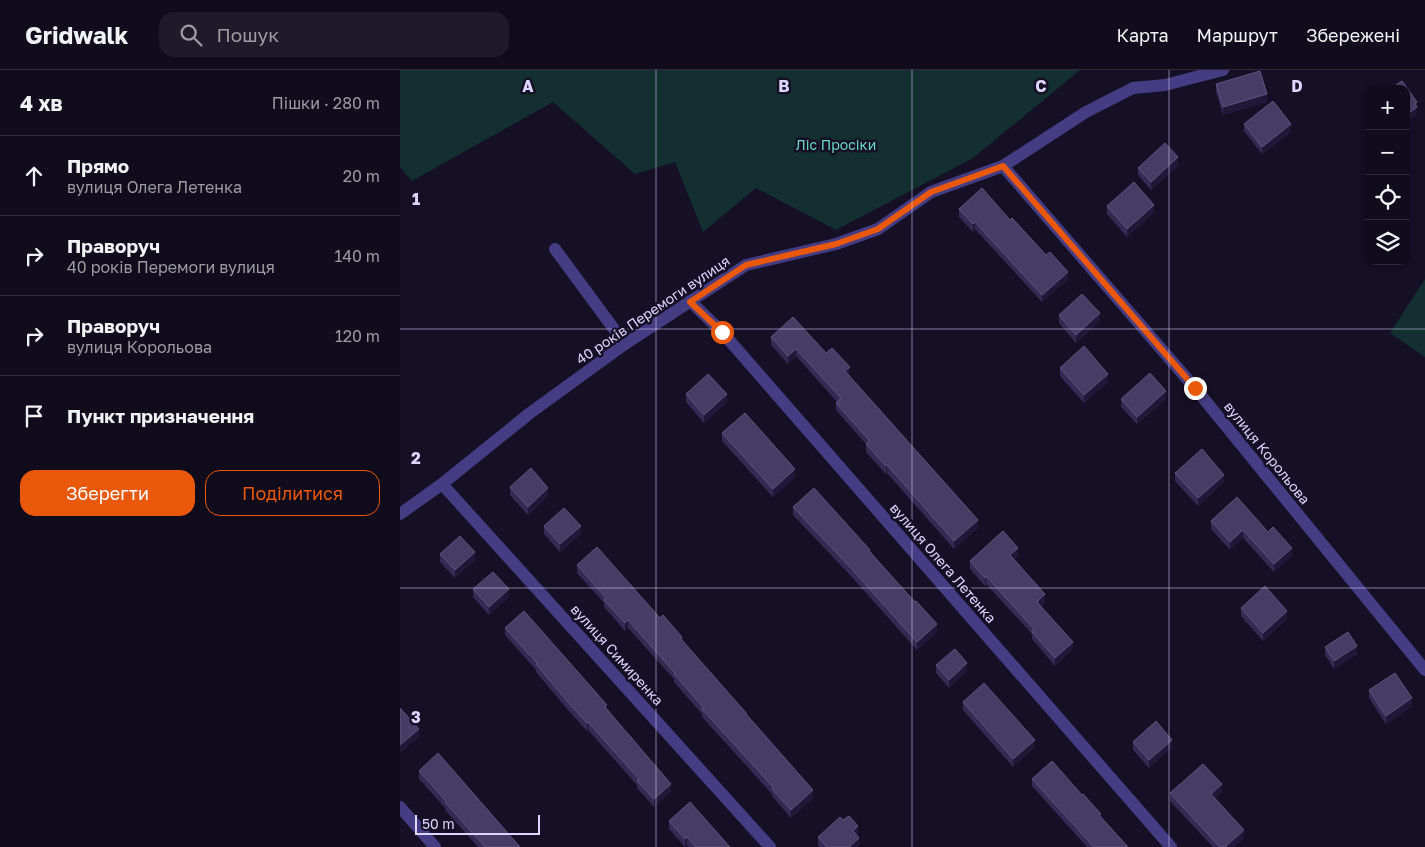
<!DOCTYPE html>
<html lang="uk">
<meta charset="utf-8">
<style>
:root{--surface:#100c1c;--page:#1e1a29;--text:#f1f3f6;--muted:#9c9ba3;--line:#302c3b;--accent:#ea580c}
body{margin:0;font-family:"Golos Text",sans-serif;background:var(--page);color:var(--text)}
.controls{position:absolute;right:15px;top:15px;display:grid;overflow:hidden;border-radius:10px;box-shadow:0 1px 4px #0004}
.controls button{width:45px;height:45px;display:grid;place-items:center;padding:0;border:0;border-bottom:1px solid var(--line);background:var(--surface);color:var(--text);font:25px sans-serif}
.scale{position:absolute;left:15px;bottom:12px;width:125px;box-sizing:border-box;padding-left:5px;border:2px solid #ddd6fe;border-top:0;font-size:14px;line-height:18px;white-space:nowrap;color:#ddd6fe;-webkit-text-stroke:4px #151026;paint-order:stroke}
.stop{position:absolute;width:15px;height:15px;margin:-11px;border:4px solid #ea580c;border-radius:50%;background:#fff}
.stop.end{background:#ea580c;border-color:#fff;box-shadow:0 1px 5px #0008}
.list{margin:0;padding:0;list-style:none}
h2{display:flex;justify-content:space-between;align-items:center;height:65px;margin:0;padding:0 20px;font-size:21px}
h2 small{font-size:16px;font-weight:400;color:var(--muted)}
.list li{display:grid;grid-template-columns:32px 1fr auto;gap:15px;align-items:center;box-sizing:border-box;height:80px;padding:0 20px;border-top:1px solid var(--line)}
.list b{display:block;font-size:19px;white-space:nowrap}
.list p{margin:0;font-size:16px;white-space:nowrap;color:var(--muted)}
.list em{font-size:16px;font-style:normal;color:var(--muted)}
.actions{display:flex;gap:10px;padding:15px 20px}
.actions a{flex:1;padding:11px 0;border:1px solid var(--accent);border-radius:15px;text-align:center;font-size:18px;color:var(--accent)}
.actions .main{background:var(--accent);color:#fff}
.icon{flex:none;width:28px;height:28px;fill:none;stroke:currentColor;stroke-width:2;stroke-linecap:round;stroke-linejoin:round}
.map{position:relative;flex:none;width:1025px;height:777px;overflow:hidden}
header{display:flex;align-items:center;gap:30px;box-sizing:border-box;height:70px;padding:0 25px;background:var(--surface);border-bottom:1px solid var(--line)}
header strong{font-size:24px}
nav{display:flex;gap:28px;margin-inline-start:auto;font-size:18px}
.search{width:350px;height:45px;background:var(--page);display:flex;align-items:center;gap:12px;box-sizing:border-box;padding:0 18px;border-radius:15px;color:var(--muted);font-size:19px}
main{display:flex}
aside{flex:1;background:var(--surface)}
.map>svg:first-child{display:block}
.green{fill:#132f30}
.lines{fill:none;stroke-linecap:round;stroke-linejoin:round}
.street{stroke:#443d83;stroke-width:12}
.wall{fill:#352a53}
.shaded-wall{fill:#201839}
.building{fill:#473c65;stroke:#5e547d}
.route{stroke:#ea580c;stroke-width:6}
.grid{fill:none;stroke:#ddd6fe;stroke-width:1;stroke-opacity:0.55}
.labels{text-anchor:middle;stroke-width:5;stroke-linejoin:round;paint-order:stroke}
.park-label{font-size:14px;fill:#64dcc5;stroke:#151026}
.street-label{font-size:14px;fill:#ddd6fe;stroke:#151026}
.grid-label{font-size:16px;text-anchor:middle;font-weight:bold;fill:#ddd6fe;stroke:#151026;stroke-width:5;stroke-linejoin:round;paint-order:stroke}
</style>
<header>
<strong>Gridwalk</strong>
<div class="search"><svg class="icon" aria-label="search" viewBox="0 0 24 24"><circle cx="10" cy="10" r="6"/><path d="M15 15l6 6"/></svg>Пошук</div>
<nav><a>Карта</a><a>Маршрут</a><a>Збережені</a></nav>
</header>
<main>
<aside>
<h2>4 хв<small>Пішки · 280 m</small></h2>
<ul class="list">
<li><svg class="icon" aria-label="ahead" viewBox="0 0 24 24"><path d="M12 20V5M6 11l6-6 6 6"/></svg><div><b>Прямо</b><p>вулиця Олега Летенка</p></div><em>20 m</em></li>
<li><svg class="icon" aria-label="right" viewBox="0 0 24 24"><path d="M7 20v-9h11M14 6l5 5-5 5"/></svg><div><b>Праворуч</b><p>40 років Перемоги вулиця</p></div><em>140 m</em></li>
<li><svg class="icon" aria-label="right" viewBox="0 0 24 24"><path d="M7 20v-9h11M14 6l5 5-5 5"/></svg><div><b>Праворуч</b><p>вулиця Корольова</p></div><em>120 m</em></li>
<li><svg class="icon" aria-label="arrive" viewBox="0 0 24 24"><path d="M6 21V4h12l-3 4 3 4H6"/></svg><div><b>Пункт призначення</b></div></li>
</ul>
<div class="actions"><a class="main">Зберегти</a><a>Поділитися</a></div>
</aside>
<div class="map">
<svg width="1025" height="777" viewBox="0 0 1025 777">
<rect width="100%" height="100%" fill="#151026"/>
<g class="green">
<polygon points="0,0 680,0 573,88 436,160 356,118 303,162 275,92 235,104 153,32 12,111 0,97"/>
<polygon points="1025,209 1025,287 990,263"/>
</g>
<g class="lines">
<g class="street">
<polyline points="603,96 795,318 1025,600"/>
<polyline points="155,179 225,274"/>
<polyline points="290,231 322,262 771,777"/>
<polyline points="42,414 370,777"/>
<polyline points="0,444 42,414 130,343 225,274 346,195 436,174 478,159 531,122 603,96 686,42 733,18 765,15 823,0"/>
<polyline points="0,737 35,777"/>
</g>
</g>
<g class="wall">
<polygon points="816,14 867,32 823,45 816,22"/>
<polygon points="844,54 891,62 862,84 844,61"/>
<polygon points="778,95 751,120 738,105 738,98"/>
<polygon points="707,136 754,142 727,167 707,144"/>
<polygon points="559,139 610,150 646,185 668,209 642,232 575,159 573,162 559,147"/>
<polygon points="659,245 700,251 676,273 659,253"/>
<polygon points="371,267 426,283 450,305 449,306 578,458 554,479 487,403 486,404 466,382 466,374 436,340 436,333 437,332 396,286 388,294 371,275"/>
<polygon points="660,298 708,312 684,333 660,306"/>
<polygon points="286,324 327,332 304,353 286,332"/>
<polygon points="721,329 766,329 737,354 721,337"/>
<polygon points="322,363 395,407 373,427 322,371"/>
<polygon points="775,403 824,412 798,436 775,411"/>
<polygon points="110,417 148,426 128,445 110,425"/>
<polygon points="393,437 470,482 537,562 517,580 450,505 393,445"/>
<polygon points="811,451 868,462 892,485 874,502 843,468 830,480 811,459"/>
<polygon points="144,456 181,464 160,482 144,464"/>
<polygon points="40,484 75,490 55,508 40,492"/>
<polygon points="618,486 614,489 645,532 641,536 673,579 655,596 632,569 632,564 586,514 585,516 570,499 570,491"/>
<polygon points="177,495 260,548 282,571 347,645 413,728 391,748 372,726 372,724 302,647 302,644 274,612 274,609 228,558 225,561 204,537 204,533 177,503"/>
<polygon points="73,519 109,527 89,545 73,527"/>
<polygon points="841,538 887,549 863,571 841,546"/>
<polygon points="105,558 207,639 271,721 254,737 237,718 237,715 188,660 187,661 167,639 136,602 136,600 105,565"/>
<polygon points="925,577 957,584 934,599 925,585"/>
<polygon points="536,595 567,601 549,618 536,603"/>
<polygon points="969,620 1012,636 986,654 969,628"/>
<polygon points="563,632 635,677 613,697 563,640"/>
<polygon points="733,672 772,677 749,698 733,680"/>
<polygon points="19,701 120,777 78,777 45,740 45,738 19,709"/>
<polygon points="632,709 701,747 728,777 687,777 632,716"/>
<polygon points="822,722 815,728 844,768 834,777 813,777 770,731 770,723"/>
<polygon points="269,751 330,777 289,777 287,775 285,777 269,759"/>
<polygon points="458,764 457,765 459,776 458,777 420,777 418,775 418,767"/>
</g>
<g class="shaded-wall">
<polygon points="867,24 867,32 823,45 823,37"/>
<polygon points="1017,32 1017,45 1006,53 1006,45"/>
<polygon points="891,54 891,62 862,84 862,77"/>
<polygon points="778,87 778,95 751,120 751,112"/>
<polygon points="754,135 754,142 727,167 727,159"/>
<polygon points="575,152 575,159 573,162 573,154"/>
<polygon points="668,202 668,209 642,232 642,225"/>
<polygon points="700,243 700,251 676,273 676,265"/>
<polygon points="396,279 396,286 388,294 388,286"/>
<polygon points="450,297 450,305 445,309 445,301"/>
<polygon points="708,304 708,312 684,333 684,325"/>
<polygon points="766,321 766,329 737,354 737,347"/>
<polygon points="327,324 327,332 304,353 304,345"/>
<polygon points="487,395 487,403 486,404 486,396"/>
<polygon points="395,399 395,407 373,427 373,419"/>
<polygon points="824,405 824,412 798,436 798,428"/>
<polygon points="148,418 148,426 128,445 128,437"/>
<polygon points="578,450 578,458 554,479 554,471"/>
<polygon points="181,456 181,464 160,482 160,474"/>
<polygon points="843,460 843,468 830,480 830,472"/>
<polygon points="618,478 618,486 610,493 610,485"/>
<polygon points="892,478 892,485 874,502 874,494"/>
<polygon points="75,482 75,490 55,508 55,500"/>
<polygon points="586,506 586,514 585,516 585,508"/>
<polygon points="109,519 109,527 89,545 89,537"/>
<polygon points="645,524 645,532 637,539 637,532"/>
<polygon points="887,541 887,549 863,571 863,563"/>
<polygon points="228,550 228,558 225,561 225,553"/>
<polygon points="537,554 537,562 517,580 517,572"/>
<polygon points="673,572 673,579 655,596 655,588"/>
<polygon points="957,576 957,584 934,599 934,591"/>
<polygon points="567,593 567,601 549,618 549,610"/>
<polygon points="1012,628 1012,636 986,654 986,646"/>
<polygon points="188,652 188,660 187,661 187,653"/>
<polygon points="19,659 19,667 0,683 0,675"/>
<polygon points="635,670 635,677 613,697 613,689"/>
<polygon points="772,670 772,677 749,698 749,690"/>
<polygon points="271,714 271,721 254,737 254,729"/>
<polygon points="822,714 822,722 811,731 811,724"/>
<polygon points="413,720 413,728 391,748 391,740"/>
<polygon points="458,756 458,764 453,769 453,761"/>
<polygon points="844,760 844,768 834,777 825,777"/>
<polygon points="287,767 287,775 285,777 285,769"/>
<polygon points="459,768 459,776 458,777 449,777"/>
</g>
<g class="building">
<polygon points="860,1 867,24 823,37 816,14"/>
<polygon points="1002,11 1017,32 1015,34 1017,37 1006,45 1006,19 990,19"/>
<polygon points="873,31 891,54 862,77 844,54"/>
<polygon points="765,73 778,87 751,112 738,98"/>
<polygon points="734,112 754,135 727,159 707,136"/>
<polygon points="582,118 610,150 612,148 646,185 650,182 668,202 642,225 575,152 573,154 559,139"/>
<polygon points="682,224 700,243 676,265 659,245"/>
<polygon points="393,247 426,283 432,278 450,297 445,301 578,450 554,471 487,395 486,396 466,374 470,371 436,333 441,328 396,279 388,286 371,267"/>
<polygon points="684,276 708,304 684,325 660,298"/>
<polygon points="750,303 766,321 737,347 721,329"/>
<polygon points="308,304 327,324 304,345 286,324"/>
<polygon points="345,343 395,399 373,419 322,363"/>
<polygon points="802,379 824,405 798,428 775,403"/>
<polygon points="131,398 148,418 128,437 110,417"/>
<polygon points="414,418 470,480 469,481 515,532 516,531 537,554 517,572 450,497 393,437"/>
<polygon points="837,427 868,462 873,457 892,478 874,494 843,460 830,472 811,451"/>
<polygon points="164,438 181,456 160,474 144,456"/>
<polygon points="603,461 618,478 610,485 645,524 637,532 673,572 655,588 632,562 634,559 586,506 585,508 570,491"/>
<polygon points="60,466 75,482 55,500 40,484"/>
<polygon points="197,477 260,548 263,545 282,567 281,569 347,644 346,644 413,720 391,740 372,719 374,718 302,639 303,637 274,604 275,603 228,550 225,553 204,530 206,528 177,495"/>
<polygon points="93,502 109,519 89,537 73,519"/>
<polygon points="865,516 887,541 863,563 841,538"/>
<polygon points="124,541 207,635 205,637 271,714 254,729 237,711 239,709 188,652 187,653 167,631 136,594 137,593 105,558"/>
<polygon points="948,562 957,576 934,591 925,577"/>
<polygon points="555,579 567,593 549,610 536,595"/>
<polygon points="995,603 1012,628 986,646 969,620"/>
<polygon points="584,613 635,670 613,689 563,632"/>
<polygon points="0,638 19,659 0,675"/>
<polygon points="756,651 772,670 749,690 733,672"/>
<polygon points="38,683 120,777 85,777 45,732 46,731 19,701"/>
<polygon points="652,691 682,725 683,724 701,744 699,745 728,777 694,777 632,709"/>
<polygon points="803,694 822,714 811,724 844,760 825,777 820,777 770,723"/>
<polygon points="290,732 330,777 296,777 287,767 285,769 269,751"/>
<polygon points="449,746 458,756 453,761 459,768 449,777 427,777 418,767 440,747 443,750"/>
</g>
<g class="lines">
<polyline class="route" points="322,262 290,232 346,195 436,174 478,159 531,122 603,96 795,318"/>
</g>
<path class="grid" d="M256,0V777M512,0V777M769,0V777M0,259H1025M0,518H1025"/>
<g class="labels">
<g class="park-label">
<text x="436" y="80">Ліс Просіки</text>
</g>
<g class="street-label">
<text transform="translate(253 240) rotate(-34)" y="5">40 років Перемоги вулиця</text>
<text transform="translate(867 383) rotate(51)" y="5">вулиця Корольова</text>
<text transform="translate(543 493) rotate(49)" y="5">вулиця Олега Летенка</text>
<text transform="translate(217 585) rotate(48)" y="5">вулиця Симиренка</text>
</g>
</g>
<g class="grid-label">
<text x="128" y="22">A</text>
<text x="384" y="22">B</text>
<text x="641" y="22">C</text>
<text x="897" y="22">D</text>
<text x="16" y="135">1</text>
<text x="16" y="394">2</text>
<text x="16" y="653">3</text>
</g>
</svg>
<div class="controls">
<button>+</button>
<button>−</button>
<button><svg class="icon" aria-label="locate" viewBox="0 0 24 24"><circle cx="12" cy="12" r="6"/><path d="M12 2v4M12 18v4M2 12h4M18 12h4"/></svg></button>
<button><svg class="icon" aria-label="layers" viewBox="0 0 24 24"><path d="M12 4l9 5-9 5-9-5zM3 14l9 5 9-5"/></svg></button>
</div>
<div class="scale">50 m</div>
<div class="stop" style="left:322px;top:262px"></div>
<div class="stop end" style="left:795px;top:318px"></div>
</div>
</main>
